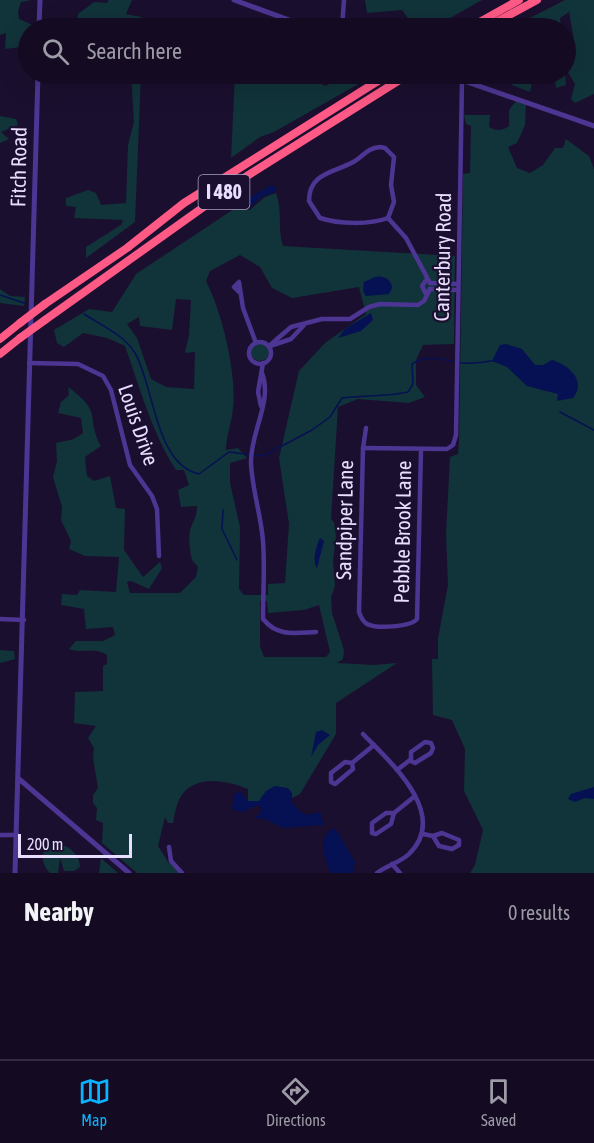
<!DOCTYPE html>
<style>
:root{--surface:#140b23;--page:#211930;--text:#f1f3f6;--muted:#9d9ba6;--line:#332b41;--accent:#0ab3ff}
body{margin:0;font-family:"Asap Condensed",sans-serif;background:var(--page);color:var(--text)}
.scale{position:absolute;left:18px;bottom:15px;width:114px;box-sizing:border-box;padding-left:6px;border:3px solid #e8deff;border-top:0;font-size:16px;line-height:21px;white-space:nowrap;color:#e8deff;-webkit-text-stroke:4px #1b0f2f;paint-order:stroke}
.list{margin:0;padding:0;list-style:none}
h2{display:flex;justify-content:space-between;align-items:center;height:78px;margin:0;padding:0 24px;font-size:26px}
h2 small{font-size:20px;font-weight:400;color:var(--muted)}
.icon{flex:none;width:33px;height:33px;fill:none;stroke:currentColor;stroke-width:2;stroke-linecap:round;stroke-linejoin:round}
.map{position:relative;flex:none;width:594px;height:873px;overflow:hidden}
.search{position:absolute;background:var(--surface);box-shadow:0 6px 24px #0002;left:18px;right:18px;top:18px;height:66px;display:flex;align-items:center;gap:15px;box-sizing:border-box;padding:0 21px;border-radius:33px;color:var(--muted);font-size:22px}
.sheet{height:186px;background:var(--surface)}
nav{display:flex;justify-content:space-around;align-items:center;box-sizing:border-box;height:84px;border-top:2px solid var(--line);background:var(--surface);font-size:16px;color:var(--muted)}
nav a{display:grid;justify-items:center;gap:3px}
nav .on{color:var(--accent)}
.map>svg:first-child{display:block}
.green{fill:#11333a;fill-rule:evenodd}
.water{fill:#051152}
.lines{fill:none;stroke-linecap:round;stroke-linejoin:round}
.stream{stroke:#051152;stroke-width:1.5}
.minor{stroke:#4d3693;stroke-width:4.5}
.tertiary{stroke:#4d3693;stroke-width:5}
.motorway{stroke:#ff5986;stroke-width:8}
.motorway-bridge{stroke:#ff5986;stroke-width:8}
.labels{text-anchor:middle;stroke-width:4.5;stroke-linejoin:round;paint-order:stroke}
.shield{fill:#1b0f2f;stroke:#aaa0c1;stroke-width:1.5}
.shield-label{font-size:20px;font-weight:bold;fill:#e8deff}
.street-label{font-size:21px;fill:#e8deff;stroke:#1b0f2f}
</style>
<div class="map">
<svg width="594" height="873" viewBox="0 0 594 873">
<rect width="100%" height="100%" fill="#1b0f2f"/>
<g class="green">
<polygon points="0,0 32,0 21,2 18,11 19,19 35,26 24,32 21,47 5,49 6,33 0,35"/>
<polygon points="109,0 132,0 126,14 141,17 137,28 77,28 78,14 94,2 107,3"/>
<polygon points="365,0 482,0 432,28 415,28 402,10 367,13"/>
<polygon points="565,0 594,0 594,94 575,103 571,99 575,84 566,69 566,43 574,40 569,12 560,18 561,28 510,28"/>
<polygon points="131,74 141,74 135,222 86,258 86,247 121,225 123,220 74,218 76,207 66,206 66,198 88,190 96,193 101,205 126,203 128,145 134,122"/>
<polygon points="235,74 320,74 316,81 325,86 353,74 376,74 274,132 260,137 231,158"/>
<polygon points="512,74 534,74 530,92 512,85"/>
<polygon points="549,74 565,74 566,85 556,88 555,79"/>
<path d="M516,101L526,104L525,125L517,143L508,147L517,168L530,173L543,165L555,148H563L566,139L589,156L594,169V873H470L475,865L483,830L464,791L465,749L452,720L433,715L432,659H438V638L448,585L446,534L450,457L458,454L459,442L463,174L470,173L471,126L466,124L464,115H490L489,127C496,131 502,131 509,126V110Z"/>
<polygon points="0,116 16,119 18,125 1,132 9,139 0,143"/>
<path d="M276,193C283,211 277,228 283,246L455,256L454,344L423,345L416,360V385L425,397L409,403L358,399L338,407L331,519L334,522L336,537L333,561L335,586L331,597L332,613L344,650L343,659L337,663L374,665L397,663L336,703V734L300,794L292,798V793L263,795L260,801H248V789C229,781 201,775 185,791C177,799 175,812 173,823H168L165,817L158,846L168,862L182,873H137L102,843L103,823L96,820L97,808L93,803V795L98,788L93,758L94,748L88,738L96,726L74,723L75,692L103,691V666L107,664V655C95,647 81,654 69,649L76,641H103L115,635L113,627L86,629L84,609L61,605L62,594L77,595L80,590L116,592L119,557L85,556L69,549L71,541L61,520L62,507L53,477L57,461L56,443L74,439L83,433L81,418L58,413L61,402L69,395L68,387C104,413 85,415 101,446L85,457L87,476L94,481L110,476L116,508L125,509L124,550L143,577L160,562L162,568L149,589L131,581L127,582L130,593H180L196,577L198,567L192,560C190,552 188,539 190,530C193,521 197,517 197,506L181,507L178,490L189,485L184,470H176C152,433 140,388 125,346L107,338L83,333L64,347L57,343L54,330L89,309L112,312L136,274L243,203L246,209L250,210L265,197ZM240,255L260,267L272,288L292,298L359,287L366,314L325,343L299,371L279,458L289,524L285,583L268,584V595H244L239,589L240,527L230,483V463L247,458L238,448L226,450C226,436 232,422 233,408C237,374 222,312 206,281L210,271ZM176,299L191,300L189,335L185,353L195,352L194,389L166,387L151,379L137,338L127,324L139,317L140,326L172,330ZM260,601H267L268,613L304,610L319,605L330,652L326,657H264L260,646Z"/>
<polygon points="0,289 10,296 25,297 24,306 0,303"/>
<circle cx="260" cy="352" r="9"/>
<polygon points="0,650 14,651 15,659 0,663"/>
<path d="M47,842C62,841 80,851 80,867L74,871H64L60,858L58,873H50C40,862 42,855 47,842Z"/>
<polygon points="101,858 118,873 99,873"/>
</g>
<g class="water">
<polygon points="271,185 276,187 276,192 263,196 247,209 244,203 247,199"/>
<path d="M375,277C383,275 391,279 392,288L389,294L366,296L363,291L364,282Z"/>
<polygon points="371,313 373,320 361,331 338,338 345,329"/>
<path d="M506,344L522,349L535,365H543L552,360C569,365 587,381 573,398L557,401L558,394L527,386L507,367L492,361L500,345Z"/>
<path d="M320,538L324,541L317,568C312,562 316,546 320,538Z"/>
<polygon points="322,730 330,735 318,745 311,757 316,732"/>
<path d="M275,786L288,788L292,793L291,802C305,816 303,816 320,812L324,825L283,828L265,819L255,818L262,810L258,805L242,812L232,809L234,795L240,791L248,801H259L266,791Z"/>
<polygon points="594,787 594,799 585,798 575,802 568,799 571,794"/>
<path d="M333,828L338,832L355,862L353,873H331L329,870C324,853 317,840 333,828Z"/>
</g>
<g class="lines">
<g class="stream">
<polyline points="0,295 24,303"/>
<path d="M84,314C101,325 124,335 135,353C154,385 155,465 199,474L229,452L263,456L312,430L330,417L342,398C365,395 386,397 408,392L413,384L412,364C429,353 446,361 463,363C472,364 483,362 492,361"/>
<polyline points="560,412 594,430"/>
<polyline points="223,510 222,529 237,560"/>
</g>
<g class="minor">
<polyline points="342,28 344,0"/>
<path d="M380,147L385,148L394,157L391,185L394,202L388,218C369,225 339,224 320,218L309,201C309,172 335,173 355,161C364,155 368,148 380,147Z"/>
<polyline points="388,218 406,238 430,283"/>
<polyline points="430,283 458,284"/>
<polyline points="430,289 458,290"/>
<polyline points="239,292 234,287 239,282 243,308 256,343"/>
<polyline points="426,294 422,286 427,279"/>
<circle cx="260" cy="353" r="11"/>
<polyline points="269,346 291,327 322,319 350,319 369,307 380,304 418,305 424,301 430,289"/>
<polyline points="270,346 291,339 304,325"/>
<polyline points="29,363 78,364 103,376 111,390 130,465 152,496 157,509 159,556"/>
<path d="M262,373C273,401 250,433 251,463C252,489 261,515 263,541C265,567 263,593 263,619C278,637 294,633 316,632"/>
<polyline points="261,406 258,392 263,363"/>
<path d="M366,428L363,448L359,612C361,617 362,621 367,624C376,629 411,627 417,619L421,450"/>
<polyline points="363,448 447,449 453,445 456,435 462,80"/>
<polyline points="0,619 24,620"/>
<path d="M363,734C390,762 450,814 409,854C401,862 386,866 377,873"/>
<polygon points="425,742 431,743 433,748 431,753 415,763 411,761 411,752"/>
<polyline points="352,763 345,762 331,773 331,782 335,784 353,769 352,763 374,745"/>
<polyline points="397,770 410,760"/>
<polyline points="394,813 391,824 376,834 372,833 372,823 386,813 394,813 415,796"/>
<polyline points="423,834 433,836 442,833 459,840 459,845 452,849 439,846 433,836"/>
<polyline points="0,835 17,835"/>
<polyline points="169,847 171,861 182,873"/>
<polyline points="392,864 400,873"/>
</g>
<g class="tertiary">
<polyline points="234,0 311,28"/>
<polyline points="39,28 40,0"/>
<polyline points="444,74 594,126"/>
<polyline points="19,779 129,873"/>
<polyline points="15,873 38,74"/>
</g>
<g class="motorway">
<polyline points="469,28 519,0"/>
<polyline points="485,28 537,0"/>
<polyline points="45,304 127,248 184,203 389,74"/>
<polyline points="45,320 247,176 409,74"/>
<polyline points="0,339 20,323"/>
<polyline points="0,354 20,338"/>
</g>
<g class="motorway-bridge">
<polyline points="20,323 45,304"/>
<polyline points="20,338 45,320"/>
</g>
</g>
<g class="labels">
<rect class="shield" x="198.5" y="175" width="51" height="34" rx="4.5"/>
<g class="shield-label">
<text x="224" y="199">I 480</text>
</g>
<g class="street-label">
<text transform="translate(19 167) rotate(-89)" y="7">Fitch Road</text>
<text transform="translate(443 257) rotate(-89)" y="7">Canterbury Road</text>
<text transform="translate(138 425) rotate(71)" y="7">Louis Drive</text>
<text transform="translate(345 520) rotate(-89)" y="7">Sandpiper Lane</text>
<text transform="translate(403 532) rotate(-89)" y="7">Pebble Brook Lane</text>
</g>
</g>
</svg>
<div class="scale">200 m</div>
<div class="search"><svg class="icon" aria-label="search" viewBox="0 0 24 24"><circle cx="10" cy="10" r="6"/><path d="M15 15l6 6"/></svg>Search here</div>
</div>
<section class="sheet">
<h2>Nearby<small>0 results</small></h2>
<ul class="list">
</ul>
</section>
<nav>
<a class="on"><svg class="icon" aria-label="map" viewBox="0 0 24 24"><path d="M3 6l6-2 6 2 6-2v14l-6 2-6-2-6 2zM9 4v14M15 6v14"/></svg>Map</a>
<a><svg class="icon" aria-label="directions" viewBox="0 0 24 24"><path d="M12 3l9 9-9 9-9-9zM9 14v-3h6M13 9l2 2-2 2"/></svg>Directions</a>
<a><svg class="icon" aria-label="saved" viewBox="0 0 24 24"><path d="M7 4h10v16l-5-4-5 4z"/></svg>Saved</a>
</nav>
